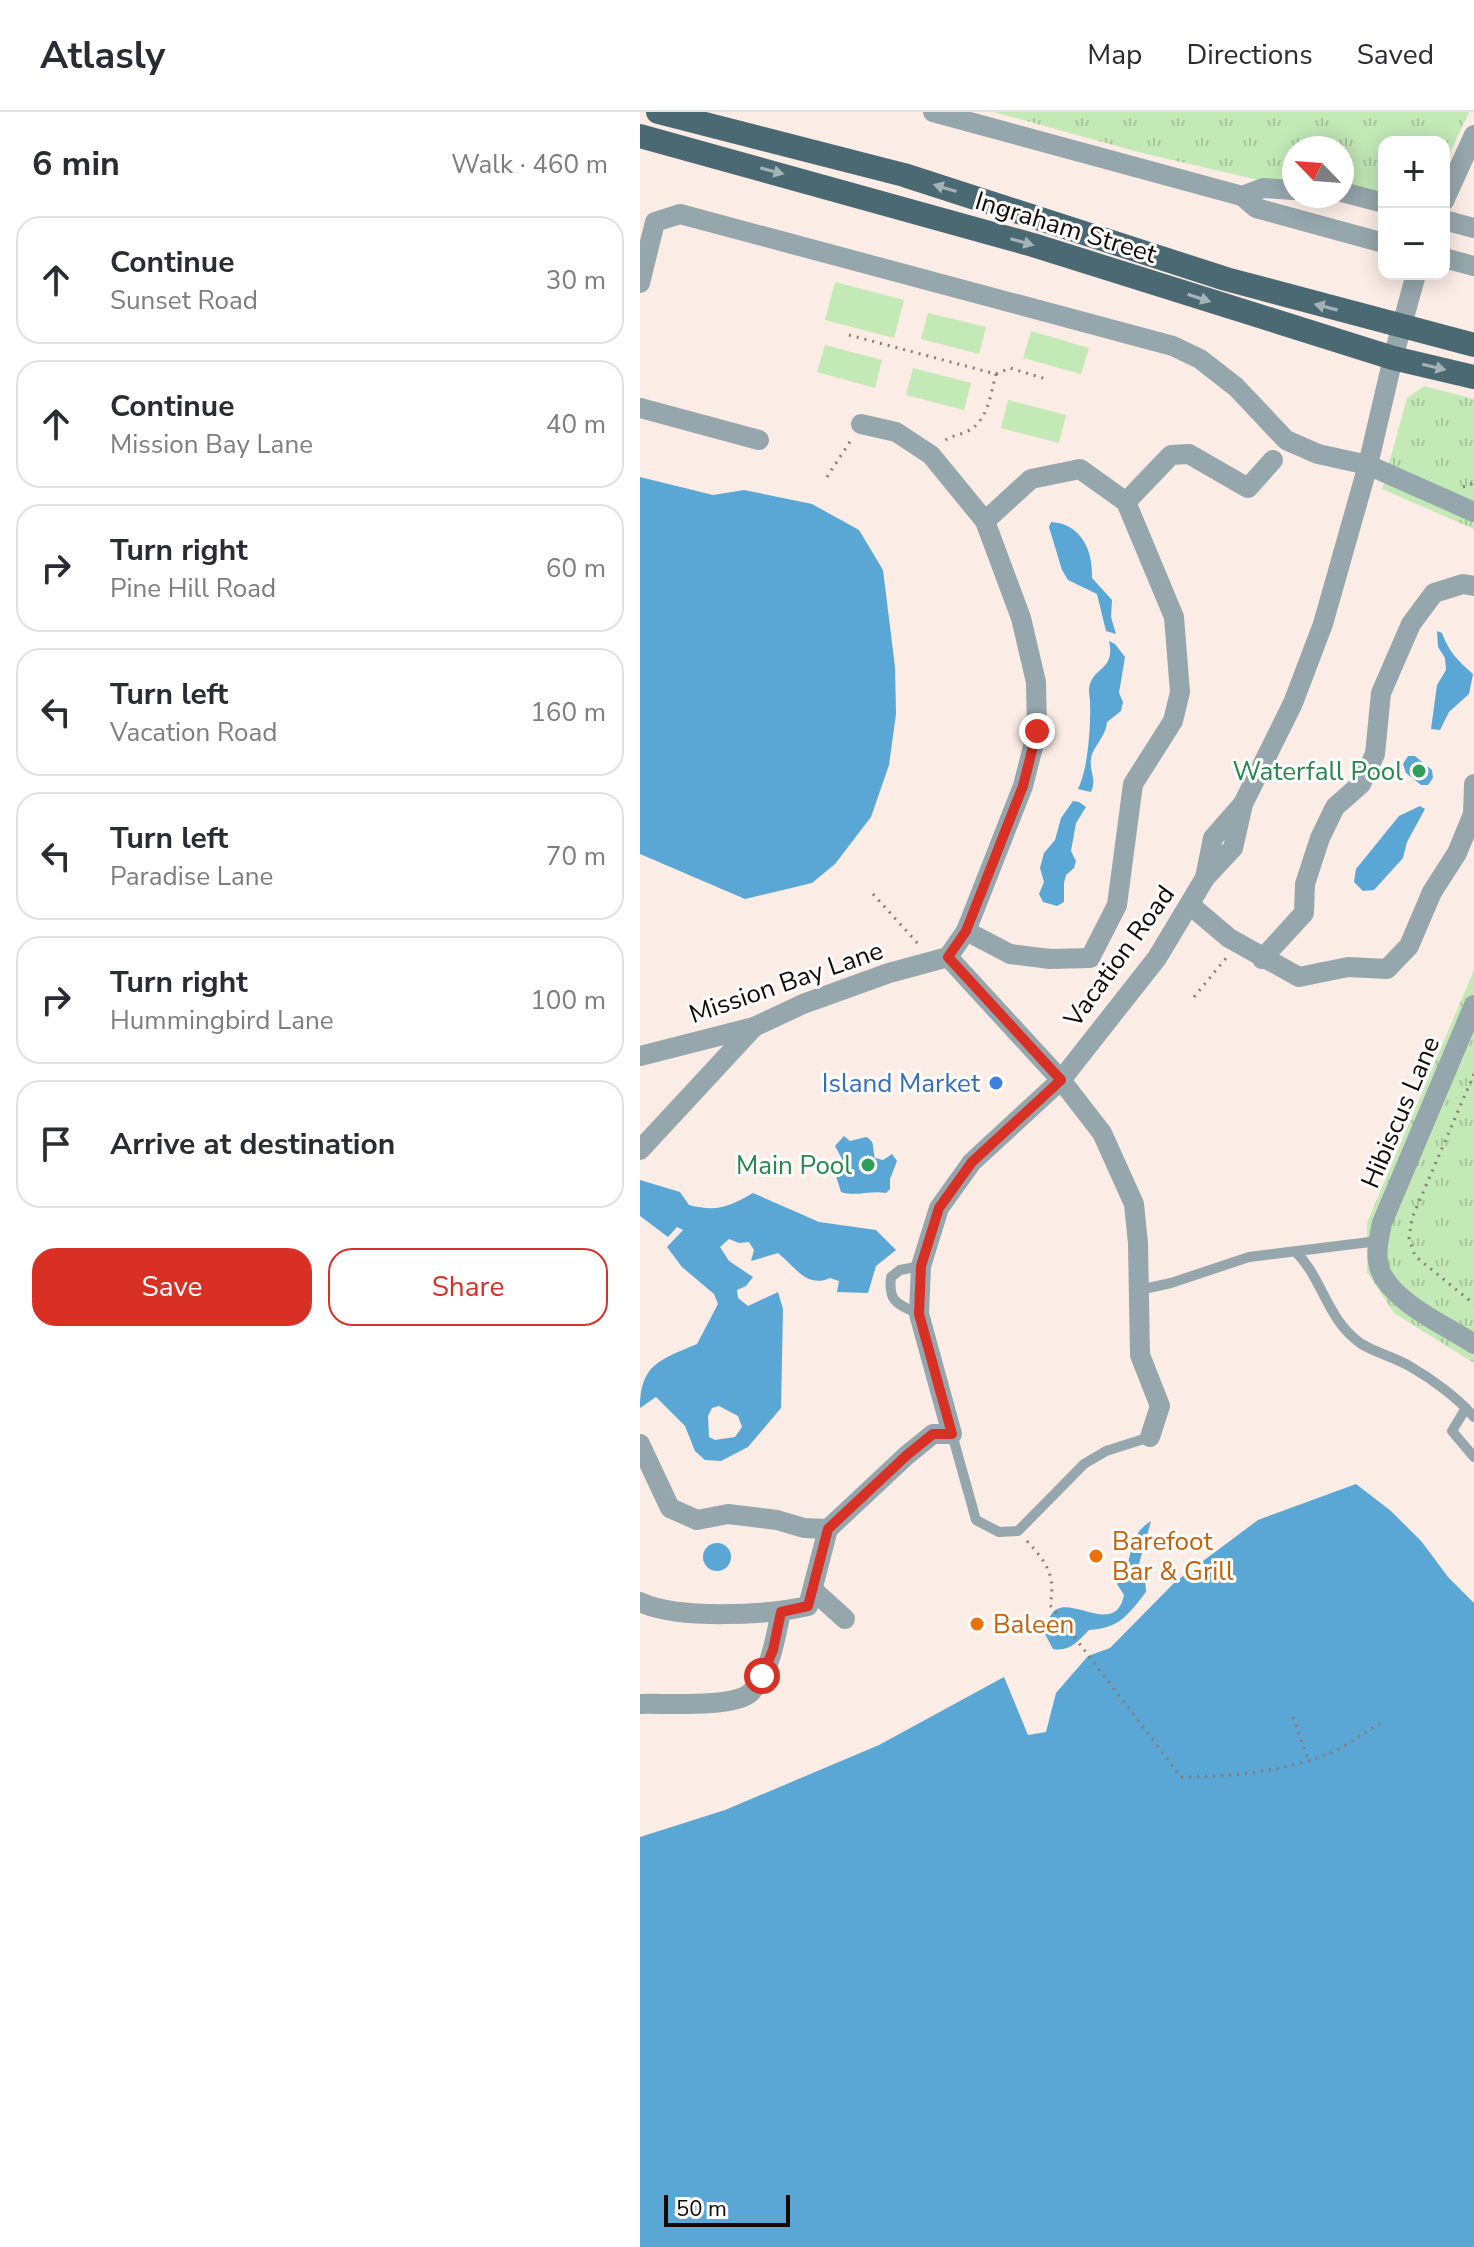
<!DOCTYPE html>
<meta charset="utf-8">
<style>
:root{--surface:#fff;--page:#f2f2f3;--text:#2b2b33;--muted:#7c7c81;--line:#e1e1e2;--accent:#d93025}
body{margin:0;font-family:"Nunito Sans",sans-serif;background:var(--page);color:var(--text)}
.controls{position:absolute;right:24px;top:24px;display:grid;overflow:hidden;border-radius:16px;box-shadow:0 4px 20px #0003}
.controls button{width:72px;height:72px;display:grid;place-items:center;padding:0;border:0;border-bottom:2px solid var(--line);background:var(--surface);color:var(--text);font:40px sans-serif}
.compass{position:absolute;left:642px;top:24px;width:72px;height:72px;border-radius:50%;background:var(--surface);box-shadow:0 4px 20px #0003;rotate:295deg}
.scale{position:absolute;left:24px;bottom:20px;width:126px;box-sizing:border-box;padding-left:8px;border:4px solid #140904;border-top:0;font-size:22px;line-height:28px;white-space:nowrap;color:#140904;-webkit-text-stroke:6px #fdfdfd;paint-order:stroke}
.stop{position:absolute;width:24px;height:24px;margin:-18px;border:6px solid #d93025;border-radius:50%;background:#fff}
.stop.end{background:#d93025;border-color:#fff;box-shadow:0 2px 8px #0008}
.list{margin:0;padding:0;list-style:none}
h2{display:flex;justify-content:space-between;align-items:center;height:104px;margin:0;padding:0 32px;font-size:34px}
h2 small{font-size:26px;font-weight:400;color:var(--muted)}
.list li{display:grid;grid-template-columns:52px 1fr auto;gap:24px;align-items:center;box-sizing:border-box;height:128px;margin:0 16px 16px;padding:0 16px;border:2px solid var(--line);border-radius:24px}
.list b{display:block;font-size:30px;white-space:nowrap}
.list p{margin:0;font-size:26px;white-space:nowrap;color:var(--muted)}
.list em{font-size:26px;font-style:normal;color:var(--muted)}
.actions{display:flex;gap:16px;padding:24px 32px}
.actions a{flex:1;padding:18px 0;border:2px solid var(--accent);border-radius:24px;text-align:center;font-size:28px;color:var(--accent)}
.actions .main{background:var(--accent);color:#fff}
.icon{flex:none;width:44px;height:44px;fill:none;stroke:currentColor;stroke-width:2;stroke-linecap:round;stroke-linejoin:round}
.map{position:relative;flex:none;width:834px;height:2135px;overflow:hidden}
header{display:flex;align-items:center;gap:48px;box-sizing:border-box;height:112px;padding:0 40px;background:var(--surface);border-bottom:2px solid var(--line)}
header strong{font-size:38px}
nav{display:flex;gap:44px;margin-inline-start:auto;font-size:28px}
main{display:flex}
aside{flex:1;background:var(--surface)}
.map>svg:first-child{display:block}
.green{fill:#c3e9b7}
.park{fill:url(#park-tufts)}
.water{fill:#5aa6d5;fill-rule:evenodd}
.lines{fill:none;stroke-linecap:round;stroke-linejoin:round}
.path{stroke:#897c76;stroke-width:3;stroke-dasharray:2 6;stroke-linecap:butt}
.service{stroke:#95a6ac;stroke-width:10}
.minor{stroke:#95a6ac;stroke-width:20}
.primary{stroke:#4a6973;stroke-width:24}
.oneway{fill:#a4b3b8}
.route{stroke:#d93025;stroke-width:10}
.leisure-dot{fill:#2e9e5b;stroke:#fdfdfd;stroke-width:3}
.shop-dot{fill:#3f7fe0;stroke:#fdfdfd;stroke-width:3}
.food-dot{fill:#e8710a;stroke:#fdfdfd;stroke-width:3}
.labels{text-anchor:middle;stroke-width:6;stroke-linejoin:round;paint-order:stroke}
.street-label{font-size:26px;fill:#140904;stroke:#fdfdfd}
.leisure-label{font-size:26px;fill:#27864d;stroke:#fdfdfd;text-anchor:end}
.shop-label{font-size:26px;fill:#366cbe;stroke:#fdfdfd;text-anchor:end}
.food-label{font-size:26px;fill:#c56008;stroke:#fdfdfd;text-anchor:start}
</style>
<header>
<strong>Atlasly</strong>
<nav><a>Map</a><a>Directions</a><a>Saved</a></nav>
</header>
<main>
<aside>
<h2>6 min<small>Walk · 460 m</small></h2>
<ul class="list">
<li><svg class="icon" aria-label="ahead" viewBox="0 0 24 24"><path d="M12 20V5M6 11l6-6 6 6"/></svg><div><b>Continue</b><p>Sunset Road</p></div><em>30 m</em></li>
<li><svg class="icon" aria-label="ahead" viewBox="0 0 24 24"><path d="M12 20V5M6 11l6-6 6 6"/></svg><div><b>Continue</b><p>Mission Bay Lane</p></div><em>40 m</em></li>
<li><svg class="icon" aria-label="right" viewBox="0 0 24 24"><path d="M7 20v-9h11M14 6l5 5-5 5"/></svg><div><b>Turn right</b><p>Pine Hill Road</p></div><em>60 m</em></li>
<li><svg class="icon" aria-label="left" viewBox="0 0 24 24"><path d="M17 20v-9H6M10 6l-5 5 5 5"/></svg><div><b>Turn left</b><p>Vacation Road</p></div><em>160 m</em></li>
<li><svg class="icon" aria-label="left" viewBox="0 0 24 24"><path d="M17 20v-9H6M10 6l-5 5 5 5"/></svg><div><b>Turn left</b><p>Paradise Lane</p></div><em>70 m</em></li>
<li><svg class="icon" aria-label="right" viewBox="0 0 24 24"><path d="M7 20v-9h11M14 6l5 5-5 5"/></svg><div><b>Turn right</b><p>Hummingbird Lane</p></div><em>100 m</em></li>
<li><svg class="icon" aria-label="arrive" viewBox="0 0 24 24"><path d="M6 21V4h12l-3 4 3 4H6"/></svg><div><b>Arrive at destination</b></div></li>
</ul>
<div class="actions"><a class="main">Save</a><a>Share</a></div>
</aside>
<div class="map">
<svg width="834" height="2135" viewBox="0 0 834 2135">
<defs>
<pattern id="park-tufts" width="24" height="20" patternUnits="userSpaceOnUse" patternTransform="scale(2)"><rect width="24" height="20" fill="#c3e9b7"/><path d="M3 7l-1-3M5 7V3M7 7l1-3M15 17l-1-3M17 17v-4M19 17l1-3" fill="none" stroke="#a7c69c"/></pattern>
</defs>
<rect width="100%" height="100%" fill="#fbece5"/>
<g class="green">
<polygon points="195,170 264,188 254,226 185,208"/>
<polygon points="288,201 346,215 339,242 281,227"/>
<polygon points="391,219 449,236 441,262 383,246"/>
<polygon points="185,233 242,248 235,276 177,260"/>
<polygon points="273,256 331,271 324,298 266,283"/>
<polygon points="368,288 426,303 419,331 361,316"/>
</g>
<g class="park">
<polygon points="354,0 829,0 804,54 804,30 744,30 744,81 702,73 702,36 654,36 654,71 627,70 502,41"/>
<polygon points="784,274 834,287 834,417 742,377 767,286"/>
<polygon points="834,858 834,1251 754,1201 727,1160 727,1111"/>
</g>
<g class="water">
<polygon points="0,365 73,383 104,378 172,392 219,418 243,458 255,555 256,602 249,653 231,705 195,752 172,771 105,787 0,742"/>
<path d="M411,410C442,412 453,439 452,466L472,488L471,505L476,522L466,519L457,482L428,468L422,458L409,415Z"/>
<path d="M797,519L802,521C809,540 818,549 833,562L829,582L809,600L800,618L791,617L797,573L806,558L805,546L798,535Z"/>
<path d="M469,529L475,532L485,545L479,581L483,590L481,599L467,610C466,625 453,634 451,647C449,660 457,665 451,680L438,677C448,657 451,614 450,590C450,586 449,582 449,578C451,554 476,560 469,529Z"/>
<polygon points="768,644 775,644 792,658 793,666 788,673 781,673 766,661 763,652"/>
<polygon points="433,689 439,690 446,695 436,711 431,739 436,749 434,756 426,763 424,771 424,790 417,794 403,790 399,782 404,770 400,756 404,741 415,728 421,706"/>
<polygon points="780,694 785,697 767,730 763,746 734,778 723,779 714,770 716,757 759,704"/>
<path d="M204,1024L210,1029L226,1025C236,1029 232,1037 235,1046L243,1048L252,1042L257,1049L250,1067V1077L246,1081C230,1078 216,1085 201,1080L196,1064L202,1047L195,1034Z"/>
<path d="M0,1068L40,1080L49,1093C76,1100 89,1095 113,1081L179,1110L236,1118L256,1138L236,1154L228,1181L197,1180L199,1169L190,1166C166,1177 154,1153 138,1141L111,1149L114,1138L109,1130L99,1131L89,1127L80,1135L89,1149L113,1165L106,1174L97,1178L98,1186L108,1194L138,1180L143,1197L141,1296L108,1335L81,1349L65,1348L55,1339L45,1314L16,1285L0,1296C0,1252 20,1248 57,1232L78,1192L74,1182L42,1155L27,1135L43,1118L37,1115L28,1125L0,1104ZM79,1294L98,1304L102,1315L95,1325L75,1328L69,1325L68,1304L72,1296Z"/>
<polygon points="716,1372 751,1399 782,1430 808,1465 834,1491 834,2135 0,2135 0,1725 85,1698 239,1633 364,1565 388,1623 406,1620 416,1581 448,1544 470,1536 535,1470 618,1408"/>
<path d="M511,1409L499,1452L505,1464L506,1480C488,1503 480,1516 449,1518C438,1529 430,1540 413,1537L405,1522C407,1516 408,1507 411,1503C425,1477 475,1528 484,1483L477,1472C496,1453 483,1426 511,1409Z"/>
<circle cx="77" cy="1445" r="14"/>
</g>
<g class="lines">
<g class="path">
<path d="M209,223L356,262C350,284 348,310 326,320C317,324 309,324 302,331"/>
<polyline points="356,262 370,256 406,267"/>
<polyline points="187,365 211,328"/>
<polyline points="823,375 834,371"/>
<polyline points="233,782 280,834"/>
<polyline points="554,885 587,845"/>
<polyline points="834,962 772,1106 769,1127 775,1144 834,1192"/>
<path d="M387,1429C407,1451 416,1464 410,1493L541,1665C591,1665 653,1659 699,1637C713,1629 727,1619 741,1611"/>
<polyline points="653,1605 668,1647"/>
</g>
<g class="service">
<path d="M656,1140C684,1169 686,1206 720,1231C735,1241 755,1245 771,1255C792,1267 818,1286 834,1305"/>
<polyline points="499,1178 531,1171 609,1145 738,1129"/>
<path d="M279,1202C258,1192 248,1191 251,1165L260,1158L281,1154"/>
<polyline points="826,1296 812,1319 834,1345"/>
<polyline points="312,1322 336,1408 359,1420 378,1419 444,1352 466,1339 510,1325"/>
</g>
<g class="minor">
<polyline points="293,0 602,84 623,76 654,78"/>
<polyline points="702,80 744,91"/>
<polyline points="602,84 616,96 744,131"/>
<polyline points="804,89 834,23"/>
<polyline points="804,108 834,116"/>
<polyline points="804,146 834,154"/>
<polyline points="0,171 15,110 40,102 533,234 560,247 596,275 646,328 678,342 728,353 834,400"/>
<polyline points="0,296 119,328"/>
<polyline points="221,312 256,320 291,343 345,409 381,506 396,570 397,619 383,674 326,819 308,845"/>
<polyline points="486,390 531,343 549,342 608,376 633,348"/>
<polyline points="565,766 573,726 601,694"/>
<polyline points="550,793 589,826 659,865 708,855 747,857 769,834 792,780 817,741 833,702 834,672"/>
<polyline points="326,819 370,842 410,847 450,846 477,793 493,672 533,609 540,580 534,505 486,390 440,357 391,367 345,409"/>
<polyline points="308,845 421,968 462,1021 494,1092 498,1131 500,1243 520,1294 510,1325"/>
<polyline points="622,847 664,801 665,772 680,726 695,695 721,672 735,642 741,581 771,512 794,481 823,472 834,474"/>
<path d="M834,893L742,1111C739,1126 734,1145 741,1160C754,1191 807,1214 834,1232"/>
<polyline points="0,944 114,915 163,892 249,861 308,845"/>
<polyline points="0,1038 114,915"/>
<polyline points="0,1332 30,1396 57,1408 88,1402 137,1408 164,1416 188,1417 267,1343 293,1322 312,1322 279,1202 281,1154 299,1096 332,1050 421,968 517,846 565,766 593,736 603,692 653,591 683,512 728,353 753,246 776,162"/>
<polyline points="173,1478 205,1507"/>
<path d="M0,1490C38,1508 128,1503 168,1494L188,1417"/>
<path d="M0,1592C24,1591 93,1596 110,1581C131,1561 135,1526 141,1500"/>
</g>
<g class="primary">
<polyline points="18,0 264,63 586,167 834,233"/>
<polyline points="0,24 393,133 753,246 834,265"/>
</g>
</g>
<defs><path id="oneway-solid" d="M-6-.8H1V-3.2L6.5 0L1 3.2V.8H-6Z" transform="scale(2)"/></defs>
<g class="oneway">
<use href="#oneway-solid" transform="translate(132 59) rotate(15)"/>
<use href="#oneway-solid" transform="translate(305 76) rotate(-163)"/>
<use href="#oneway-solid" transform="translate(382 130) rotate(16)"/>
<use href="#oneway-solid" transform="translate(559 186) rotate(18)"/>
<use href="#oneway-solid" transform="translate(686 195) rotate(-165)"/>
<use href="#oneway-solid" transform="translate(794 255) rotate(13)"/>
</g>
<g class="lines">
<polyline class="route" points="122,1564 133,1538 141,1500 168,1494 188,1417 267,1343 293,1322 312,1322 279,1202 281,1154 299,1096 332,1050 421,968 308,845 326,819 383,674 397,619"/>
</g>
<g class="leisure-dot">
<circle cx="779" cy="659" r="8"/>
<circle cx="228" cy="1053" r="8"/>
</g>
<circle class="shop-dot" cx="356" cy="971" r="8"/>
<g class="food-dot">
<circle cx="456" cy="1444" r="8"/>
<circle cx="337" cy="1512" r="8"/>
</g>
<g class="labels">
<g class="street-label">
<text transform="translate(426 115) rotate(17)" y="9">Ingraham Street</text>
<text transform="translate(479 844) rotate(-54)" y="9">Vacation Road</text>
<text transform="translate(146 870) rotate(-19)" y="9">Mission Bay Lane</text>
<text transform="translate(760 1000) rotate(-67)" y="9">Hibiscus Lane</text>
</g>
<g class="leisure-label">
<text x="763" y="668">Waterfall Pool</text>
<text x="212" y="1062">Main Pool</text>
</g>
<g class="shop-label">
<text x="340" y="980">Island Market</text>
</g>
<g class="food-label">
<text x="472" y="1438">Barefoot<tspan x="472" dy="30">Bar &amp; Grill</tspan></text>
<text x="353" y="1521">Baleen</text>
</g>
</g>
</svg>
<div class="controls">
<button>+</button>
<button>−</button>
</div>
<svg class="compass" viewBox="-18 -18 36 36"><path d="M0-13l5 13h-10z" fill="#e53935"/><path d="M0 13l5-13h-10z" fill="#7c7c81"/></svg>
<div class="scale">50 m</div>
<div class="stop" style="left:122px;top:1564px"></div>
<div class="stop end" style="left:397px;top:619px"></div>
</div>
</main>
